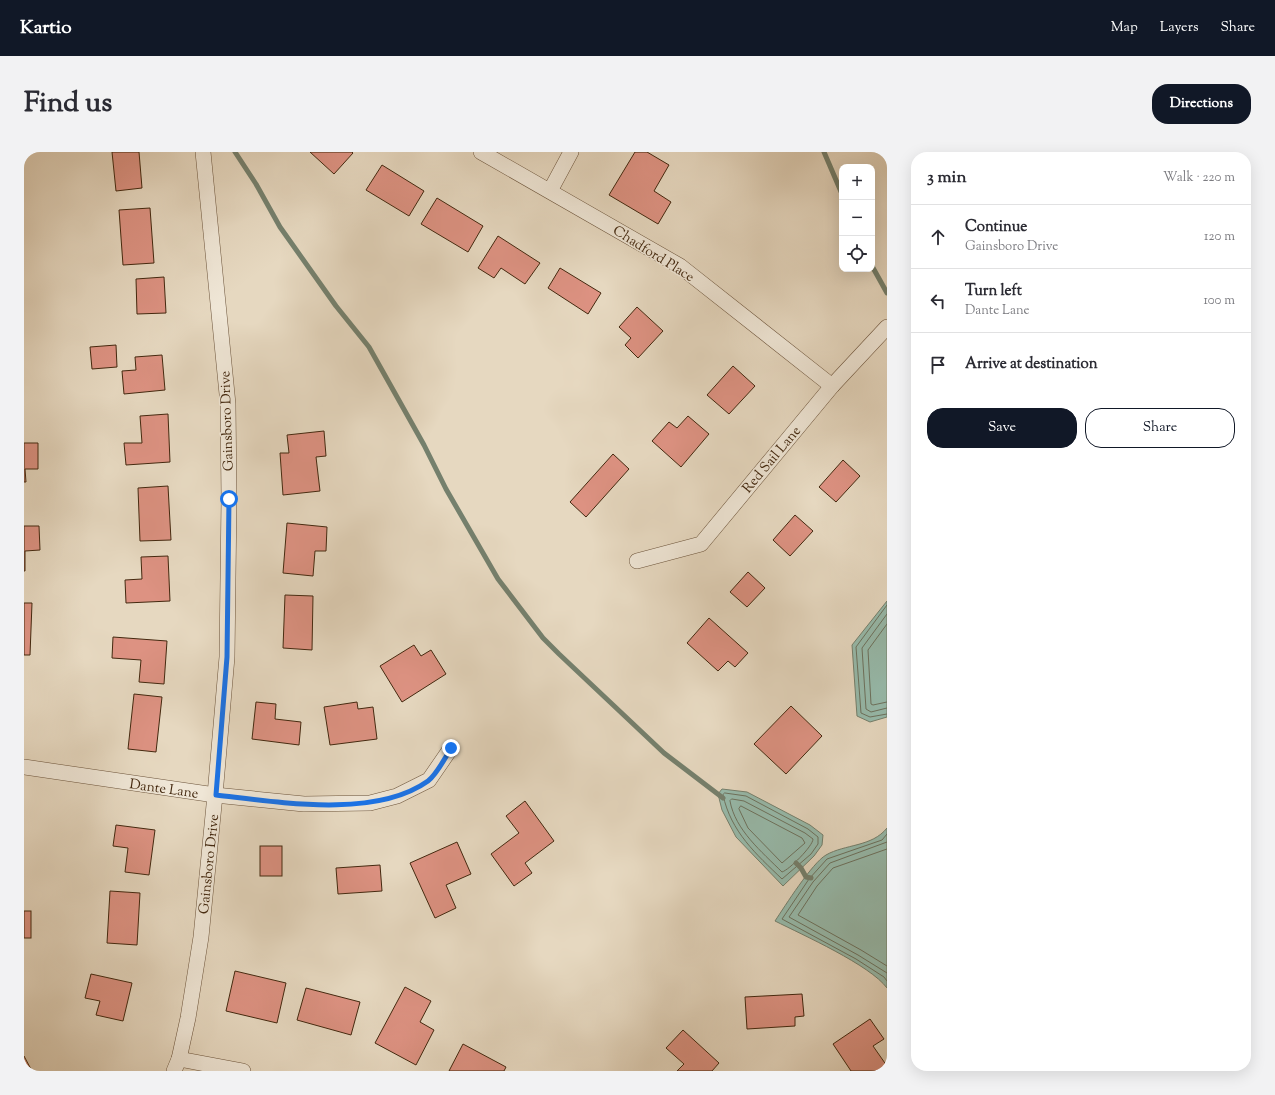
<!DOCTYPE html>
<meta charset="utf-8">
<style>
:root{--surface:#fff;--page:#f2f2f3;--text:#2b2b33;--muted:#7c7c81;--line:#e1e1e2;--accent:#111827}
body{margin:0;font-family:"Sorts Mill Goudy",serif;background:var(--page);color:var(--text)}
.controls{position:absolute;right:12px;top:12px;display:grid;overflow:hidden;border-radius:8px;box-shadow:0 4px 16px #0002}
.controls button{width:36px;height:36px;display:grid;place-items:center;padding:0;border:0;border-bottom:1px solid var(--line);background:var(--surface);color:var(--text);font:20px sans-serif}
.stop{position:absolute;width:12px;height:12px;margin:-9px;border:3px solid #1a73e8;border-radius:50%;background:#fff}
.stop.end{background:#1a73e8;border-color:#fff;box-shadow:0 1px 4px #0008}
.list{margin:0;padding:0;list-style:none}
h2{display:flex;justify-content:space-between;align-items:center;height:52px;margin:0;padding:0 16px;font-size:17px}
h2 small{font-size:13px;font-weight:400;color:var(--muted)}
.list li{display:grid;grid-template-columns:26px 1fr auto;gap:12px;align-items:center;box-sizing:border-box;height:64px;padding:0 16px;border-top:1px solid var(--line)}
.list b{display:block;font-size:15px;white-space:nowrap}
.list p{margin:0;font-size:13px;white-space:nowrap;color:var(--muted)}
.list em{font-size:13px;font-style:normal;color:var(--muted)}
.actions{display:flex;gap:8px;padding:12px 16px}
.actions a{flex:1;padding:9px 0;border:1px solid var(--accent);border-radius:16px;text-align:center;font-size:14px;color:var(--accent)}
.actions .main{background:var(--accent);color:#fff}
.icon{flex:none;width:22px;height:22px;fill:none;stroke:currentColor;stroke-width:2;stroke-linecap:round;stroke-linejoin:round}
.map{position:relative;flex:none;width:863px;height:919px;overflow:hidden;border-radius:16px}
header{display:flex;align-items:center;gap:24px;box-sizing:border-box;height:56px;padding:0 20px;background:var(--accent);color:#fff}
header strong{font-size:19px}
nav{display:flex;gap:22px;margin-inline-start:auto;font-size:14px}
.intro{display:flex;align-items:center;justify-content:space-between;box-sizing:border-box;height:96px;padding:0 24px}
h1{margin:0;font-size:28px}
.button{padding:10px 18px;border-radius:16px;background:var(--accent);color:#fff;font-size:14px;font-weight:700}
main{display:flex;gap:24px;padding:0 24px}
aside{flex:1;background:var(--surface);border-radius:16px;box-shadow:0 4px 16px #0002}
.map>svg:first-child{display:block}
.water{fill:#97bbac;stroke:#75806d}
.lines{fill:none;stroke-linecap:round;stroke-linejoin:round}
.shore{stroke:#6d725e;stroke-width:1}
.stream{stroke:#75806d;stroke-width:5}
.building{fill:#dd9282;stroke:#43280f}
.minor-casing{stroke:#6c543b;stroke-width:16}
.minor{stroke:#efe6d6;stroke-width:15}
.route{stroke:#1a73e8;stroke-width:5}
.labels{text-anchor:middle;stroke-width:3;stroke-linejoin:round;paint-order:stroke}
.street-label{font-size:14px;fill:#43280f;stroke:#efe6d6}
</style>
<header>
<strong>Kartio</strong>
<nav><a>Map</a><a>Layers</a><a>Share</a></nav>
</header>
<div class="intro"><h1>Find us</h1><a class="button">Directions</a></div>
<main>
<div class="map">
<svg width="863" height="919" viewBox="0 0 863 919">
<rect width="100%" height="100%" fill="#e6d8c0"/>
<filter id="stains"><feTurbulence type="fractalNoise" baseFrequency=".005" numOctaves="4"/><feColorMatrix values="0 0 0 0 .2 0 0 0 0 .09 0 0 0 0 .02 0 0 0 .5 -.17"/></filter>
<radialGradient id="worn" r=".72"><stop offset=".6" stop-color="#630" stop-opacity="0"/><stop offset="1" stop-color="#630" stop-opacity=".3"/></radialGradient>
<g class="water">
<polygon points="863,449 863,565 846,570 833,564 828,493"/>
<polygon points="698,637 723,640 786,673 799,683 798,693 790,704 759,734 712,685 698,658 694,642"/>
<path d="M863,676V836C846,813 779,783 751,769C761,754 788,711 802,703C821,692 848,695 863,676Z"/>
</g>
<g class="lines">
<g class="shore">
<polyline points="863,453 832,495 837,561 846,565 863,562"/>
<polyline points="863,462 838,496 842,557 847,560 863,556"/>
<polyline points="863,472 844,498 847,552 849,553 863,550"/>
<path d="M701,641L722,644L784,677L794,685V692L787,702L758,727C732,702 707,680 699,643Z"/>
<path d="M708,647L720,649L781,681L789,687C789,694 765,718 758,720C738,700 711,678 706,649Z"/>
<polygon points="717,654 778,686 781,691 758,711 724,676 715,657"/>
<polyline points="863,682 858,688 803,707 785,727 758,767 832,807 860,825 863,829"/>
<polyline points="863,690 806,711 789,730 765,765 834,803 863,821"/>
<polyline points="863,697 809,716 793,734 774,763 837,798 863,814"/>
</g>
<g class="stream">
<polyline points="211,0 232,32 256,75 312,154 345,195 400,293 422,337 474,427 519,486 535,502 640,601 699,646"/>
<polyline points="800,0 818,42"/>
<polyline points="848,114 863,141"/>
<polyline points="772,711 777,716 782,725 787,726"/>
</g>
</g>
<g class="building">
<polygon points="88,0 115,0 118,36 92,39"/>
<polygon points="286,0 328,0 329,1 310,22"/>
<polygon points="611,0 623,0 645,13 630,39 647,50 634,72 585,43"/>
<polygon points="358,13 400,39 385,64 342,38"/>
<polygon points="413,46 459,74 444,100 397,72"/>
<polygon points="126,56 130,111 99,113 95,58"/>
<polygon points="474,84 516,111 501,132 477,116 470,126 454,116"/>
<polygon points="536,116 577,141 564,162 524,136"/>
<polygon points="140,125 142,161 113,162 112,127"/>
<polygon points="613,155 639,179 614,206 601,193 607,186 595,175"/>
<polygon points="92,193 93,215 68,217 66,195"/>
<polygon points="138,203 141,238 100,242 98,219 112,218 111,205"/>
<polygon points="709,214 731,234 705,262 683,243"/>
<polygon points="144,262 146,310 102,313 100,291 118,291 116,264"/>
<polygon points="664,264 685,282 657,315 628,289 645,270 653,276"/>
<polygon points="300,279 302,304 292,305 296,339 259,343 256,301 265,301 263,283"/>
<polygon points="0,291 14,291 14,317 1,317 2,330 0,330"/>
<polygon points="589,302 605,317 562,365 546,350"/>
<polygon points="819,308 836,324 812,350 795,335"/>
<polygon points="144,334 147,388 116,389 114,336"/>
<polygon points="771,363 789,379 766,404 749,388"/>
<polygon points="263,371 303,375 302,399 291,399 289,424 259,421"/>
<polygon points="0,374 15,374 16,398 1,399 1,419 0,419"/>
<polygon points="144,404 146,449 102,451 101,428 118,427 117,405"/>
<polygon points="724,420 741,436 723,455 706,440"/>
<polygon points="261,443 289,444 288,498 259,496"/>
<polygon points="0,451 8,451 6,503 0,503"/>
<polygon points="685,466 724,501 711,515 704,509 694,519 663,491"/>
<polygon points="89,485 143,489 140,532 115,530 117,508 88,506"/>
<polygon points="390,493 397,504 407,498 422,522 378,550 356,514"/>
<polygon points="110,542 138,545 132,600 104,597"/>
<polygon points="232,550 252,552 251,567 277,570 275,593 228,587"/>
<polygon points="333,550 334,557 349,555 353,587 306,593 300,555"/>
<polygon points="767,554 798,584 762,622 730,592"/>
<polygon points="501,649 530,689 501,711 508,721 490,734 467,702 495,681 482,664"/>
<polygon points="92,673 131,678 125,723 101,720 104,696 89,694"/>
<polygon points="433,690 447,722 422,733 432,756 411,766 386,711"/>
<rect x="236" y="694" width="22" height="30"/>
<polygon points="356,713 358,739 314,742 312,716"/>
<polygon points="86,739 116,741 113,793 83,791"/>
<rect x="0" y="759" width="7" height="27"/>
<polygon points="211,819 262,831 253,871 202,859"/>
<polygon points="67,822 108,831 99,869 72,863 76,849 61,846"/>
<polygon points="381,835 407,849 396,870 410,878 392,913 351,891"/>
<polygon points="282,836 336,850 327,883 273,868"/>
<polygon points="778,842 780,864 771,865 771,874 723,877 721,845"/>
<polygon points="846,867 860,887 849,894 863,914 856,919 827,919 809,892"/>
<polygon points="659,878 695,911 688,919 653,919 660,912 642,896"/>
<polygon points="439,892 482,915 480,919 425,919"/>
<polygon points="0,904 8,919 0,919"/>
</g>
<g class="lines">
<g class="minor-casing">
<g id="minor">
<polyline points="457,0 656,114 808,234"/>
<polyline points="526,39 547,0"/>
<polyline points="613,409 677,392 808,234 863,175"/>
<polyline points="0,615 191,643 280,652 346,651 373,644 405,628 427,596"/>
<polyline points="155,907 219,919"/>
<polyline points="150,919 155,907 164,866 177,785 191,643 203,505 205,347 204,252 179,0"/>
</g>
</g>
<use href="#minor" class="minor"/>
</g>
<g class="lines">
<path class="route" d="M205,347L203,505L192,643C253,650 351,667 404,629C412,623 422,605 427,596"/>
</g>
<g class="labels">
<g class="street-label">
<text transform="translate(630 101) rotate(32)" y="5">Chadford Place</text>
<text transform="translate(202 269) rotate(-92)" y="5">Gainsboro Drive</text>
<text transform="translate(747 307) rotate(-50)" y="5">Red Sail Lane</text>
<text transform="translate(140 636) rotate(8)" y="5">Dante Lane</text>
<text transform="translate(184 712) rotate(-84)" y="5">Gainsboro Drive</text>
</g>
</g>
<rect width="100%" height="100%" filter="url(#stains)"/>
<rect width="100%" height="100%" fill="url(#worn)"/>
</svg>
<div class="controls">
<button>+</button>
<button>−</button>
<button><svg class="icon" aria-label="locate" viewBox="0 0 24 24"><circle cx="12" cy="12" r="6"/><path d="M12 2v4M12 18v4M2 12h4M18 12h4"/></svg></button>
</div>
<div class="stop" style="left:205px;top:347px"></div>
<div class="stop end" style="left:427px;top:596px"></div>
</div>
<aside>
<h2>3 min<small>Walk · 220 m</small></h2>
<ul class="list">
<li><svg class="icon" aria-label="ahead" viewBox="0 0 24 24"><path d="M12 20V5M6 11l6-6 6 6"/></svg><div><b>Continue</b><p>Gainsboro Drive</p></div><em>120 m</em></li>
<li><svg class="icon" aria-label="left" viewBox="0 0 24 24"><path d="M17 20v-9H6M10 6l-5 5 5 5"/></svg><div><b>Turn left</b><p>Dante Lane</p></div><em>100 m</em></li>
<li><svg class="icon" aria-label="arrive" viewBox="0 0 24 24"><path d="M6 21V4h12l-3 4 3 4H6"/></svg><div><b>Arrive at destination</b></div></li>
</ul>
<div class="actions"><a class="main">Save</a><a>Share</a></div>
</aside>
</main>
